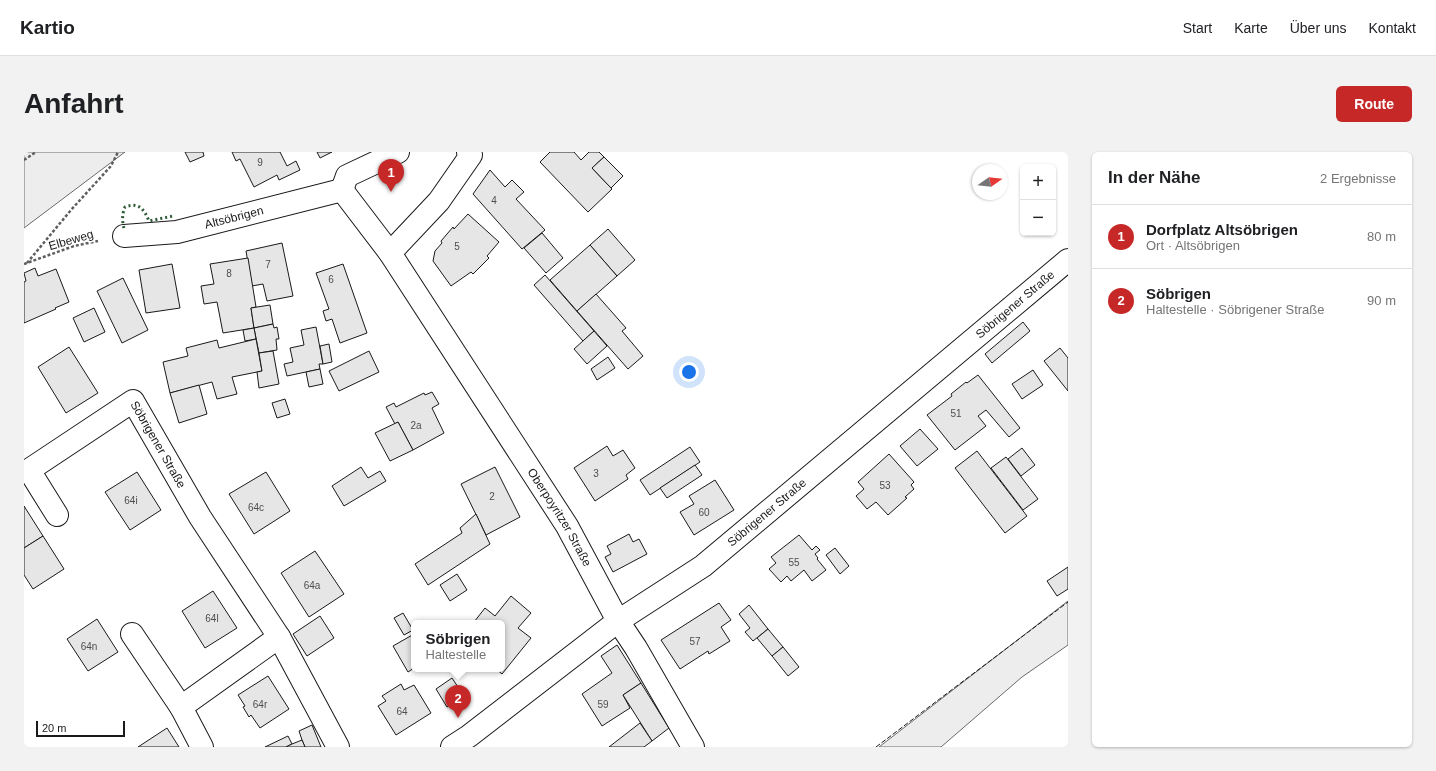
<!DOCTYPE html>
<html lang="de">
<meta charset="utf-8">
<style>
:root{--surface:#fff;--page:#f2f2f2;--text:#202124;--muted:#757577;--line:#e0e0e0;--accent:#c62828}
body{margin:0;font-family:Helvetica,sans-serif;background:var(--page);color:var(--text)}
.controls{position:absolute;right:12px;top:12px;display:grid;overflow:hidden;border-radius:6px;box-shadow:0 1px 3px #0004}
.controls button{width:36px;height:36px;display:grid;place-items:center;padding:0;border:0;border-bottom:1px solid var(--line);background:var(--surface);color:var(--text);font:20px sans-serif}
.compass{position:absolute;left:948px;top:12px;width:36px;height:36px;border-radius:50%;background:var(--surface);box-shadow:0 1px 3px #0004;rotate:76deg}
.scale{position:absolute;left:12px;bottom:10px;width:89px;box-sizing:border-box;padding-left:4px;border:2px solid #1a1a1a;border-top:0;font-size:11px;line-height:14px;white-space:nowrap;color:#1a1a1a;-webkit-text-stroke:3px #fff;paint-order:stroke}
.you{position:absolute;left:665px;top:220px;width:14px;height:14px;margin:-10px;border:3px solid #fff;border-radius:50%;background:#1a73e8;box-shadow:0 0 0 6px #1a73e833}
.badge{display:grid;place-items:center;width:26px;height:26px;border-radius:50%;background:var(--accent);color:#fff;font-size:13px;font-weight:700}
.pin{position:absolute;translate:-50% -33px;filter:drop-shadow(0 1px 2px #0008)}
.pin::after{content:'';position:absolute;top:21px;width:14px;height:12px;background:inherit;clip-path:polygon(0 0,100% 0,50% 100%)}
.popup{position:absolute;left:387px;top:468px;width:94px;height:52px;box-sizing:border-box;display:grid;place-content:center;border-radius:6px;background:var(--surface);filter:drop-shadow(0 1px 3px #0005);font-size:13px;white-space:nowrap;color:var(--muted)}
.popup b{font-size:15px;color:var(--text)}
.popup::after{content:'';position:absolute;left:50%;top:100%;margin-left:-8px;border:8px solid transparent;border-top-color:var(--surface)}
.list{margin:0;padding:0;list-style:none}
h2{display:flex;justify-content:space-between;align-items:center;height:52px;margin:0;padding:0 16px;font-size:17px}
h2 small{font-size:13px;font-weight:400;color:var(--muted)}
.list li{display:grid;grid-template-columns:26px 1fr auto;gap:12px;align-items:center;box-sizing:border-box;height:64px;padding:0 16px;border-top:1px solid var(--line)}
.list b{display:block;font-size:15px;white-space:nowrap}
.list p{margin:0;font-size:13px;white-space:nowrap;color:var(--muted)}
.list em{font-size:13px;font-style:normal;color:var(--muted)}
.map{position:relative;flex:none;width:1044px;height:595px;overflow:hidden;border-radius:6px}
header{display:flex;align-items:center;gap:24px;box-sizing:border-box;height:56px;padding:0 20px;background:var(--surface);border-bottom:1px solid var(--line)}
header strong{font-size:19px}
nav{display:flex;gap:22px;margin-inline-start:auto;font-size:14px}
.intro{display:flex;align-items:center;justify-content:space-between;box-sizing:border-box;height:96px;padding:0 24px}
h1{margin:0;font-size:28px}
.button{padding:10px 18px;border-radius:6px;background:var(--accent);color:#fff;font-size:14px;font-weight:700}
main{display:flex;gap:24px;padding:0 24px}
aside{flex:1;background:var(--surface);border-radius:6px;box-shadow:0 1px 3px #0004}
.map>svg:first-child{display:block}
.green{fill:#ededed;stroke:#6a6a6a}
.building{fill:#e6e6e6;stroke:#1a1a1a}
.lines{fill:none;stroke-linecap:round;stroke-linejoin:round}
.minor-casing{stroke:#1a1a1a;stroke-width:24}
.tertiary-casing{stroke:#1a1a1a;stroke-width:24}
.path{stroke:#5f5f5f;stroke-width:2.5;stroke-dasharray:3 2;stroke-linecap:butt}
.minor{stroke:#fff;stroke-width:22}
.tertiary{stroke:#fff;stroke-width:22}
.hedge{stroke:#2b5a34;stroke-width:3;stroke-dasharray:2 3;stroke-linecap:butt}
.fence{stroke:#1a1a1a;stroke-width:1;stroke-dasharray:5 2;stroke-linecap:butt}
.labels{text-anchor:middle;stroke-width:3;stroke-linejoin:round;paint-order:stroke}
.number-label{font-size:10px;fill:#4d4d4d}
.street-label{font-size:12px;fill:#1a1a1a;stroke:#fff}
</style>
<header>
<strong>Kartio</strong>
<nav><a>Start</a><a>Karte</a><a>Über uns</a><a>Kontakt</a></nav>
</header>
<div class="intro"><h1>Anfahrt</h1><a class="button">Route</a></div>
<main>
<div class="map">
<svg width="1044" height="595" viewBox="0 0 1044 595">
<rect width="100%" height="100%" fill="#fff"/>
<g class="green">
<polygon points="0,0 101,0 0,76"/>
<polygon points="1044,449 1044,493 998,525 917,595 855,595"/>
</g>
<g class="building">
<polygon points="161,0 179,0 180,4 166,10"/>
<polygon points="208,0 256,0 263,14 272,9 276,18 255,28 253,23 230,35 216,7 212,9"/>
<polygon points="293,0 308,0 296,6"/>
<polygon points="526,0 550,0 557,8 565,0 575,0 580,5 568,16 588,37 564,60 516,10"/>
<polygon points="580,5 599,24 587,36 568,16"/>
<polygon points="466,18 481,35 488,28 500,40 492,47 521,78 498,97 449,42"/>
<polygon points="444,62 475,90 463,104 465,106 449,122 447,120 427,134 409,109 411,99 418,91 417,89 429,75 430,77"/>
<polygon points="584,77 611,108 593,124 566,93"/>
<polygon points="518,81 539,106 522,121 500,96"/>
<polygon points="258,91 269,144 243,149 239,132 228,134 222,99"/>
<polygon points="566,93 593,124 553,159 526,128"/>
<polygon points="224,106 232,155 227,156 230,176 199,181 193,150 180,152 177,134 190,132 186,112"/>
<polygon points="148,112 156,156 122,161 115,118"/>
<polygon points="319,112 343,181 316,191 308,167 302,169 299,159 305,157 292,121"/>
<polygon points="11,116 14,124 32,117 45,150 31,156 32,157 0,171 0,130 2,129 0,121"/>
<polygon points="521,123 570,179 559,189 510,133"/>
<polygon points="99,126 124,178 98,191 73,139"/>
<polygon points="572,142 602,176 598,179 619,204 604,217 553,159"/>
<polygon points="246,153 249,172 230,176 227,156"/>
<polygon points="70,156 81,180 60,190 49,166"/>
<polygon points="999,170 1006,179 968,211 961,202"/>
<polygon points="249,172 250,176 253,175 255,187 252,187 253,198 235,201 230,176"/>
<polygon points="292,175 299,212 295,212 296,217 263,224 260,212 269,210 266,196 280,193 277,178"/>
<polygon points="230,176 232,187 221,189 219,178"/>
<polygon points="570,179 583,194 563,212 550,197"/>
<polygon points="232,187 238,219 208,225 213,242 193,247 188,230 146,241 139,210 164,204 162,196 193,188 195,196"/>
<polygon points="305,192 308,210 299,212 296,194"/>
<polygon points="45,195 74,241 42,261 14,215"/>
<polygon points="1036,196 1044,206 1044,239 1020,209"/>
<polygon points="249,199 255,232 235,236 233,220 238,219 235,201"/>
<polygon points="345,199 355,220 315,239 305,219"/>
<polygon points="584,205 591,216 573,228 567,217"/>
<polygon points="296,217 299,232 285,235 282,220"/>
<polygon points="1009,218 1019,233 998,247 988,232"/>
<polygon points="954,223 996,276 985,285 962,258 954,264 962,274 931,298 903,263 928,244 927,242 942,230 943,231"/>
<polygon points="175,233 183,262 155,271 146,241"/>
<polygon points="408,240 415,252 408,256 420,281 389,298 374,270 371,272 362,255 370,251 372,255 400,241 401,243"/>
<polygon points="261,247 266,262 253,266 248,251"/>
<polygon points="374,270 389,298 366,309 351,281"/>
<polygon points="896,277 914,297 893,314 876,294"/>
<polygon points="583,294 589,304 599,298 611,316 602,323 604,327 571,349 550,316"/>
<polygon points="666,295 676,310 626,343 616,328"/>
<polygon points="998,296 1011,313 997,324 984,307"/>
<polygon points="953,299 1003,364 981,381 931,316"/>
<polygon points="865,302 890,330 887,333 890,337 881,345 883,346 864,363 852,350 843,357 832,344 840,337 834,330"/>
<polygon points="982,305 1014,347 999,358 967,316"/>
<polygon points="671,313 678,323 643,346 636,336"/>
<polygon points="337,315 344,326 356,319 362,329 320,354 308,334"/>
<polygon points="471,315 496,365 462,383 437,332"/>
<polygon points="113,320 137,358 106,378 81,340"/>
<polygon points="242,320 266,359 230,382 205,342"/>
<polygon points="691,328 710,358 670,383 656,360 670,352 665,344"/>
<polygon points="0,354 19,384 0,396"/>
<polygon points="452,362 466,392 404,433 391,412 438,381 436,376"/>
<polygon points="605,382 609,390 615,387 623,402 589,420 581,405 587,402 583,394"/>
<polygon points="775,383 788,398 792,394 796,398 791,402 794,406 793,407 802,418 788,429 780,418 767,429 763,424 757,430 745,417 752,411 747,405"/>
<polygon points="19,384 40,417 9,437 0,423 0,396"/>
<polygon points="811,396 825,414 816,422 802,403"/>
<polygon points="291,399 320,442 285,465 257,421"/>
<polygon points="1044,415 1044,437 1033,444 1023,429"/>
<polygon points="433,422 443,438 426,449 416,433"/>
<polygon points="189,439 213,476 181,496 158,459"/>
<polygon points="487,444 507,461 494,476 507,486 478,522 472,517 478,517 478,471 450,470 461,456 471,464"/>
<polygon points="695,451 707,468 697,475 706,489 685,502 684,499 656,517 637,488"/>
<polygon points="725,453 744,477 729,489 721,480 726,476 715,462"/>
<polygon points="379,461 389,478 380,483 370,466"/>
<polygon points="296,464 310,486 283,504 269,482"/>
<polygon points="73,467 94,500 64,519 43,487"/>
<polygon points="744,477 759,495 748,504 733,486"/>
<polygon points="390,482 390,516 384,520 369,494"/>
<polygon points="593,493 617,531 599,543 606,556 578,574 558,542 588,521 577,504"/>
<polygon points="759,495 775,515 764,524 748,504"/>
<polygon points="244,524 265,557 236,576 227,563 225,565 219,555 221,554 214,543"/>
<polygon points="428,526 440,544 423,555 412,537"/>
<polygon points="617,531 645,576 628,589 599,543"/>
<polygon points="377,532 380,538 390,533 407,561 372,583 354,554 362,549 358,544"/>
<polygon points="616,571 628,589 620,595 585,595"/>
<polygon points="288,573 297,595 281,595 278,588 275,579"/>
<polygon points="143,576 155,595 114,595"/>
<polygon points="264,584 268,592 262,595 241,595"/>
<polygon points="278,588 281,595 262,595 268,592"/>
</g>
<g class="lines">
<g class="minor-casing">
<g id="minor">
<polyline points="318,38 366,101 415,49 447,3 444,0"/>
<polyline points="318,38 323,24 374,0"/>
<path id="s1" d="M100,84L153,80L318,38"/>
<path id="s2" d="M366,101L543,374L594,469L612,496L669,595"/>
<path id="s3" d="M33,363L5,318L109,249L176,365L255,485L314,595"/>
<polyline points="108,482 157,555 255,485"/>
<polyline points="157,555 178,595"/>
</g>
</g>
<g class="tertiary-casing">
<g id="tertiary">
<path id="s4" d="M428,595L445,584L594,469L679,414L1044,108"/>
</g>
</g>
<g class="path">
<polyline points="0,8 12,0"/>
<polyline points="3,111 47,58 87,14 94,0"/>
<polyline points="0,112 50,94 74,89"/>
</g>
<use href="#minor" class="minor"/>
<use href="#tertiary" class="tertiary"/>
<path class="hedge" d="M100,76C98,69 98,62 101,55C115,50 120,57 125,69L149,64"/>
<polyline class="fence" points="852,595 1044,450"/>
</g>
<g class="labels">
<g class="number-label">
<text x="236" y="14">9</text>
<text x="470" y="52">4</text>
<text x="433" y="98">5</text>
<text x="244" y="116">7</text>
<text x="205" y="125">8</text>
<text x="307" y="131">6</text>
<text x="932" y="265">51</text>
<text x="392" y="277">2a</text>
<text x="572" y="325">3</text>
<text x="861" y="337">53</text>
<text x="468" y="348">2</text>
<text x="107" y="352">64i</text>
<text x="232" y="359">64c</text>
<text x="680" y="364">60</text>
<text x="770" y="414">55</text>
<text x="288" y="437">64a</text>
<text x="188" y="470">64l</text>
<text x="671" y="493">57</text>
<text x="65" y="498">64n</text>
<text x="236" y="556">64r</text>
<text x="579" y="556">59</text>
<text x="378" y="563">64</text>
</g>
<g class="street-label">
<text dy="4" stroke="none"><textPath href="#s1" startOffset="112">Altsöbrigen</textPath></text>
<text transform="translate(47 88) rotate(-16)" y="4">Elbeweg</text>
<text dy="4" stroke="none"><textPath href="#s4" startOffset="717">Söbrigener Straße</textPath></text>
<text dy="4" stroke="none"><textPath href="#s3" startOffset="228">Söbrigener Straße</textPath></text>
<text dy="4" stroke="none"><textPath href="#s4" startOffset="393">Söbrigener Straße</textPath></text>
<text dy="4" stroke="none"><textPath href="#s2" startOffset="314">Oberpoyritzer Straße</textPath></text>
</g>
</g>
</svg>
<div class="controls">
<button>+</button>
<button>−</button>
</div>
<svg class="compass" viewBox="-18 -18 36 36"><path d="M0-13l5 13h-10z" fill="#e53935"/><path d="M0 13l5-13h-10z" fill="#757577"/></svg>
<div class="scale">20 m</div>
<div class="you"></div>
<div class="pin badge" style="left:367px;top:40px">1</div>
<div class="pin badge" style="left:434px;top:566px">2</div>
<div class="popup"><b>Söbrigen</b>Haltestelle</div>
</div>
<aside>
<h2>In der Nähe<small>2 Ergebnisse</small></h2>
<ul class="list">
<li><span class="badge">1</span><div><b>Dorfplatz Altsöbrigen</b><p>Ort · Altsöbrigen</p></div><em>80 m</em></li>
<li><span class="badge">2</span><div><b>Söbrigen</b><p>Haltestelle · Söbrigener Straße</p></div><em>90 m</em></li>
</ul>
</aside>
</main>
